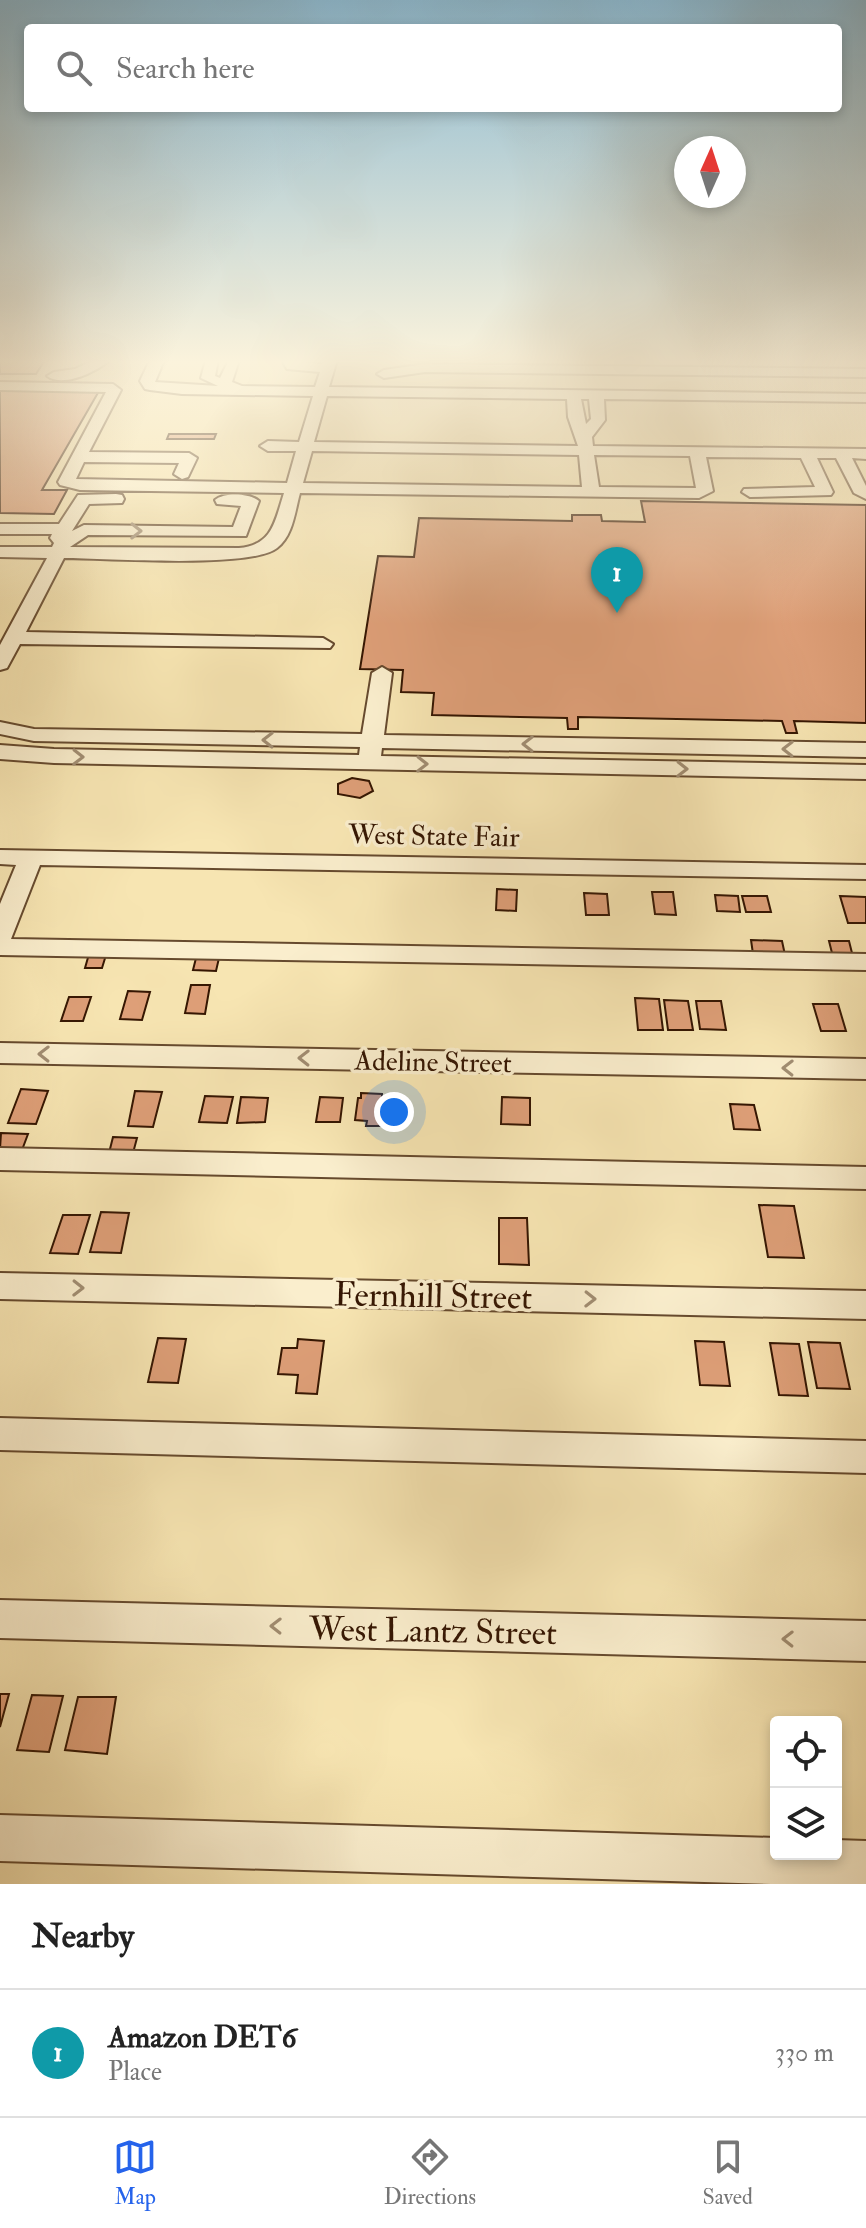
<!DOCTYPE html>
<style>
:root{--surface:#fff;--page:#f6f6f6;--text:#222;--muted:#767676;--line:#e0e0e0;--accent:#2563eb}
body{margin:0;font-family:"IM FELL Double Pica",serif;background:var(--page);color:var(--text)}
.controls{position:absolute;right:24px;bottom:24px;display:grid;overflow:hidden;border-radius:8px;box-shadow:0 4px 12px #0003}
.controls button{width:72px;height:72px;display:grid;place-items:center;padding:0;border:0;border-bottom:2px solid var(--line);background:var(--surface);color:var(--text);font:40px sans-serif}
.compass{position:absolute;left:674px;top:136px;width:72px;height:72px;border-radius:50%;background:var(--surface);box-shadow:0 4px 12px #0003;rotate:3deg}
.you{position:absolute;left:394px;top:1112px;width:28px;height:28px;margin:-20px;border:6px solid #fff;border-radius:50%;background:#1a73e8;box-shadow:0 0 0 12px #1a73e833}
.badge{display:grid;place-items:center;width:52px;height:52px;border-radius:50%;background:var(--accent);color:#fff;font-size:26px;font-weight:700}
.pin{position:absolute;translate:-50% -66px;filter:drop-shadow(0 2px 4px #0008)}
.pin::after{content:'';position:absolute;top:42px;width:28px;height:24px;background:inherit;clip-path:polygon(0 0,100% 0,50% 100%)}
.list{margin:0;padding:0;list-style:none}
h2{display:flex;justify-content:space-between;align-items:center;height:104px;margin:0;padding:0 32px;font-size:34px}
h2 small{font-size:26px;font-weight:400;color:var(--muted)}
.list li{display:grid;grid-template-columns:52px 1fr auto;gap:24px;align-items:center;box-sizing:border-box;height:128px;padding:0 32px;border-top:2px solid var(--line)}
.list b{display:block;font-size:30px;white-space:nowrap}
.list p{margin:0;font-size:26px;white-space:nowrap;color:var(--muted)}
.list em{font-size:26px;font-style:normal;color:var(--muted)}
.icon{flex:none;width:44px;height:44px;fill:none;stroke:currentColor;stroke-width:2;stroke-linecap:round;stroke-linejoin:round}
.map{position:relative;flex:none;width:866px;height:1884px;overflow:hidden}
.search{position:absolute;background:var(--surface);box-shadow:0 4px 12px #0003;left:24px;right:24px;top:24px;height:88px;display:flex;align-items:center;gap:20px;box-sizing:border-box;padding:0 28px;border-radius:8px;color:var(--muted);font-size:30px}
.sheet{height:232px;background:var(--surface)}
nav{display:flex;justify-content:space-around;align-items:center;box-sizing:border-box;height:112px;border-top:2px solid var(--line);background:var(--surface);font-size:22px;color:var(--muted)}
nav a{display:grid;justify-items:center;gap:4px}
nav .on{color:var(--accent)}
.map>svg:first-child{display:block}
.building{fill:#de9f78;stroke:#351602;stroke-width:2}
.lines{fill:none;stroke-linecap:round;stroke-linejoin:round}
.minor-casing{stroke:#664a2e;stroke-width:4}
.minor{fill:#faeecd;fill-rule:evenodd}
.oneway{stroke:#a18d72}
.labels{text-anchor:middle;stroke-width:7;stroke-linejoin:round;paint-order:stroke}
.street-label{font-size:28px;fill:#351602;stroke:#faeecd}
.near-street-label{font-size:34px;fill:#351602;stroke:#faeecd}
</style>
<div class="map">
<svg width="866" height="1884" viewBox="0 0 866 1884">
<rect width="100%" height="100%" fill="#f7e5b2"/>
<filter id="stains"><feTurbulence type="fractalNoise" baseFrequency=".0025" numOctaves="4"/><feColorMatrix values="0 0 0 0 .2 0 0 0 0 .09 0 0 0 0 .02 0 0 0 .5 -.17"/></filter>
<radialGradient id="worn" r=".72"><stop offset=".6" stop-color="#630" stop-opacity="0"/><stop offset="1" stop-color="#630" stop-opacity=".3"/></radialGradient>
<g class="building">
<polygon points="0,360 45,360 36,374 0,374"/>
<polygon points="0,390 99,391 42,490 67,490 54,514 0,513"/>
<polygon points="169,434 216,434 214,439 167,439"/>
<polygon points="641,501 866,505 866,723 794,721 797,733 786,733 782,721 578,717 578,729 568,729 567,718 432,715 434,693 401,692 403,670 360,669 378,556 414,557 419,518 572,521 572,515 601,515 602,521 645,522"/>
<polygon points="352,778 369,781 373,791 360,798 338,794 338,784"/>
<polygon points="497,889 517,890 516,911 496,910"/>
<polygon points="652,892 673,892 676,915 655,914"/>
<polygon points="584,893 607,894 609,915 586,915"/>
<polygon points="715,895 738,896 740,912 717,911"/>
<polygon points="742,896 767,896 771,912 746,912"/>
<polygon points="840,896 866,897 866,923 848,923"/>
<polygon points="751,940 782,941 785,955 753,954"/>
<polygon points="829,941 849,941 852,953 832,953"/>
<polygon points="89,954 106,955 102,968 85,968"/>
<polygon points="196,958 219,958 216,971 193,970"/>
<polygon points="191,985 210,985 205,1014 185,1013"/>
<polygon points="128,991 150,992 142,1020 120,1019"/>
<polygon points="69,997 91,997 83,1021 61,1021"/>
<polygon points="635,998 659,999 663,1030 638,1030"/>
<polygon points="664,1000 688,1001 693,1030 668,1030"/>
<polygon points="696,1001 721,1001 726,1030 700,1029"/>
<polygon points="813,1004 838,1004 846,1031 821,1031"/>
<polygon points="21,1089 48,1091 36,1124 8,1123"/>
<polygon points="135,1091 162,1092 153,1127 128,1126"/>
<polygon points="361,1093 382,1094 382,1099 385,1099 381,1126 366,1126 367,1121 355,1120 358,1098 361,1098"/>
<polygon points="205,1096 233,1097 227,1123 199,1122"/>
<polygon points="241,1097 268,1098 265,1122 237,1123"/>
<polygon points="320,1097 343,1098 340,1122 316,1122"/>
<polygon points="502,1097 530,1098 530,1125 501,1124"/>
<polygon points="730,1104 754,1105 760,1130 734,1129"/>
<polygon points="1,1133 28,1134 22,1150 0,1149"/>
<polygon points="113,1137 137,1138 133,1153 109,1153"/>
<polygon points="759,1205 794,1206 804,1258 768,1257"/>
<polygon points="101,1212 129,1213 121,1253 90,1252"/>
<polygon points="63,1215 90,1215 78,1254 50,1253"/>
<polygon points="499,1218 527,1218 529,1265 499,1264"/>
<polygon points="158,1338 186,1339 178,1383 148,1382"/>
<polygon points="298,1339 324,1341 317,1394 296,1393 298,1375 278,1374 282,1348 297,1348"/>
<polygon points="695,1341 724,1342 730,1386 700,1385"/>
<polygon points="808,1342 840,1343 850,1389 817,1388"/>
<polygon points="770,1343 799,1344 808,1396 779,1395"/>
<polygon points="0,1694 9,1694 0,1727"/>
<polygon points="32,1695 63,1696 49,1752 17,1750"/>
<polygon points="78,1697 116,1697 107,1754 65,1750"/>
</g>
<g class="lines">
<g class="minor-casing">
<g id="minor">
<path d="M93,360H110C96,372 63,388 47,376L54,372L75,369Z"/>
<path d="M150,360H164L155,382L218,386L201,378L206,360H218L215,376L220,378L229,360H239L232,382L242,386L315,387L320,372L287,369L282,360L322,364L323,360H337L329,387L866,394V402L604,399L605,420L592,437L593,446L866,449V459L852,458L866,486V499L854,493L836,458H817L833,492L831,495L750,497L742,492L744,489L815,487L801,458L706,457L713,491L699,498L300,493C295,511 293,536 277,548C251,569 104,558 64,558L26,632L323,638L333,644L330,648L20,644L7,668L0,670V645L47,558L0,557V547H52L54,543L50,538L52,534H0V524H59L78,495L116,494L122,495L124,499L122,503L89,504L72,531L84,525L233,527L241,506L217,504L215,500C224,492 250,493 259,501L246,536L88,535L70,547L239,548C273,545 275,521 284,493L80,490L60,485L58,482L106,392L0,390V382L113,384L121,390L89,452L189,453L197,458L188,477L182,479L174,474L179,463L84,462L76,479L287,483L296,451H268L260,446L268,441L299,442L313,396L182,394L150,390L145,389L140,381ZM327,396L567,399L568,417L578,446L314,442ZM581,399H589L591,419L586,424ZM312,451L579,455L582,487L303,483ZM594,455L690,456L696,488L599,487Z"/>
<polygon points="425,364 866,369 866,377 425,372 384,378 377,374 384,370"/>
<polygon points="382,667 392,673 384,735 866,743 866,757 382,748 381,756 866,765 866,779 54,763 0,759 0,745 54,749 359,755 360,747 34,741 0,734 0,722 34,729 362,734 372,673"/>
<polygon points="0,850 866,865 866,879 40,865 11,939 866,954 866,970 0,955 0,904 16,865 0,864"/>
<polygon points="0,1043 866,1059 866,1079 0,1063"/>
<polygon points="0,1148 866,1167 866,1189 0,1170"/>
<polygon points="0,1273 866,1291 866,1319 0,1299"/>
<polygon points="0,1418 866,1441 866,1473 0,1450"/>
<polygon points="0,1600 866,1621 866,1661 0,1638"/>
<polygon points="0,1815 776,1838 776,1854 836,1854 836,1840 866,1841 866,1884 771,1884 0,1861"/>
</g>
</g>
<use href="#minor" class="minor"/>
</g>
<defs><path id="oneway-chevron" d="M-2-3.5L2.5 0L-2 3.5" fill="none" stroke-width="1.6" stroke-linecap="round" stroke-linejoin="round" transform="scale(2)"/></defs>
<g class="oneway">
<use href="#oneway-chevron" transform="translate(136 531) rotate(1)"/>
<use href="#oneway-chevron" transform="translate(268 740) rotate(-179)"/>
<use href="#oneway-chevron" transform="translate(528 744) rotate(-179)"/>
<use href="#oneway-chevron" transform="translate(788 749) rotate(-179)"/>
<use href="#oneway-chevron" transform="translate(78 757) rotate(1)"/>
<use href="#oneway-chevron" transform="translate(422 764) rotate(1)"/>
<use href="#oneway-chevron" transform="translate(682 769) rotate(1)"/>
<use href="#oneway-chevron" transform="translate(44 1054) rotate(-179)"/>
<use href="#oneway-chevron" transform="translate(304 1058) rotate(-179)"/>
<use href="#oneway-chevron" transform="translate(788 1068) rotate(-179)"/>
<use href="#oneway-chevron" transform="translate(78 1288) rotate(1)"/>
<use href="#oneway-chevron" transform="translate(590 1299) rotate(1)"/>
<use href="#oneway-chevron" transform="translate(276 1626) rotate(-179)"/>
<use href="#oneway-chevron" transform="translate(788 1639) rotate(-179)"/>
</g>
<linearGradient id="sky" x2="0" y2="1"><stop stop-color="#8ab8d0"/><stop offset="0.58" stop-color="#fbf3dc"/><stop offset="1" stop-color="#fbf3dc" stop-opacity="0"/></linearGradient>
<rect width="866" height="624" fill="url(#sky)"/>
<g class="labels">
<g class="street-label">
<text transform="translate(434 835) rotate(1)" y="10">West State Fair</text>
<text transform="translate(433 1061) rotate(1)" y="10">Adeline Street</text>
</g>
<g class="near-street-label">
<text transform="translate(433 1295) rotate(1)" y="12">Fernhill Street</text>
<text transform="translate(433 1630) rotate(1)" y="12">West Lantz Street</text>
</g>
</g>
<rect width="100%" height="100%" filter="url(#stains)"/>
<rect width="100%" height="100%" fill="url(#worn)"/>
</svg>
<div class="controls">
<button><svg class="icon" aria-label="locate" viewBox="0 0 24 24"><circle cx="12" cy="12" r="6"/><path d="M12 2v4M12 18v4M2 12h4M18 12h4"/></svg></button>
<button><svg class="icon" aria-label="layers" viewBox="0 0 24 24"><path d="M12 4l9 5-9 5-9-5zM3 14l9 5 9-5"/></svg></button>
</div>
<svg class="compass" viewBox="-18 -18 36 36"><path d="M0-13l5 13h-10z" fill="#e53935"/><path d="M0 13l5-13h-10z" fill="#767676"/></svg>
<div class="you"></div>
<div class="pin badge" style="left:617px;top:613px;background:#0f9aa8">1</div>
<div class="search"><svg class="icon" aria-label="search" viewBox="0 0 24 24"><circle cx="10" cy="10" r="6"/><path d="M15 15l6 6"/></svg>Search here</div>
</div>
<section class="sheet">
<h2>Nearby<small></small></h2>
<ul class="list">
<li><span class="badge" style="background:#0f9aa8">1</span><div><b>Amazon DET6</b><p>Place</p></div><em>330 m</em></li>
</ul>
</section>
<nav>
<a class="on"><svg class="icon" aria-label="map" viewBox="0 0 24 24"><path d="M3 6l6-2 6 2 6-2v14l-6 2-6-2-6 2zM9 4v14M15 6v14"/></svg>Map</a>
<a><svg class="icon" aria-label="directions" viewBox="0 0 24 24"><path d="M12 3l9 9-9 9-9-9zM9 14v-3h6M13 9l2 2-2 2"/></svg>Directions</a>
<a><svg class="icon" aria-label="saved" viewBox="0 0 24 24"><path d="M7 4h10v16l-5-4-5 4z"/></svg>Saved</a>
</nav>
